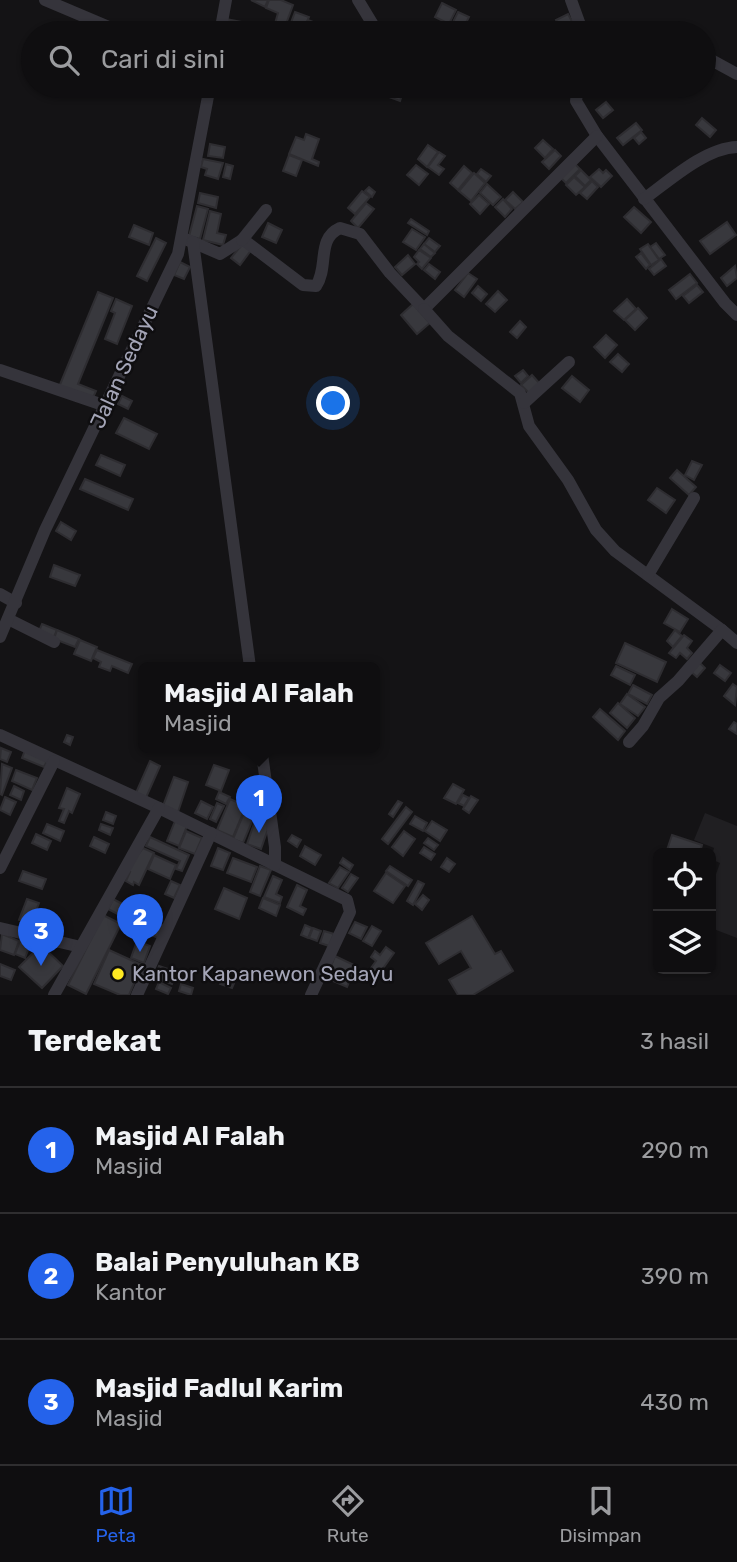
<!DOCTYPE html>
<html lang="id">
<style>
:root{--surface:#0f0e10;--page:#181719;--text:#f1f3f6;--muted:#9b9c9f;--line:#2f2e30;--accent:#2563eb}
body{margin:0;font-family:Rubik,sans-serif;background:var(--page);color:var(--text)}
.controls{position:absolute;right:21px;bottom:21px;display:grid;overflow:hidden;border-radius:10px;box-shadow:0 2px 5px #0004}
.controls button{width:63px;height:63px;display:grid;place-items:center;padding:0;border:0;border-bottom:2px solid var(--line);background:var(--surface);color:var(--text);font:35px sans-serif}
.you{position:absolute;left:334px;top:404px;width:24px;height:24px;margin:-18px;border:5px solid #fff;border-radius:50%;background:#1a73e8;box-shadow:0 0 0 10px #1a73e833}
.badge{display:grid;place-items:center;width:46px;height:46px;border-radius:50%;background:var(--accent);color:#fff;font-size:23px;font-weight:700}
.pin{position:absolute;translate:-50% -58px;filter:drop-shadow(0 2px 4px #0008)}
.pin::after{content:'';position:absolute;top:37px;width:24px;height:21px;background:inherit;clip-path:polygon(0 0,100% 0,50% 100%)}
.popup{position:absolute;left:138px;top:662px;width:242px;height:91px;box-sizing:border-box;display:grid;place-content:center;border-radius:10px;background:var(--surface);filter:drop-shadow(0 2px 5px #0005);font-size:23px;white-space:nowrap;color:var(--muted)}
.popup b{font-size:26px;color:var(--text)}
.popup::after{content:'';position:absolute;left:50%;top:100%;margin-left:-14px;border:14px solid transparent;border-top-color:var(--surface)}
.list{margin:0;padding:0;list-style:none}
h2{display:flex;justify-content:space-between;align-items:center;height:91px;margin:0;padding:0 28px;font-size:30px}
h2 small{font-size:23px;font-weight:400;color:var(--muted)}
.list li{display:grid;grid-template-columns:46px 1fr auto;gap:21px;align-items:center;box-sizing:border-box;height:126px;padding:0 28px;border-top:2px solid var(--line)}
.list b{display:block;font-size:26px;white-space:nowrap}
.list p{margin:0;font-size:23px;white-space:nowrap;color:var(--muted)}
.list em{font-size:23px;font-style:normal;color:var(--muted)}
.icon{flex:none;width:38px;height:38px;fill:none;stroke:currentColor;stroke-width:2;stroke-linecap:round;stroke-linejoin:round}
.map{position:relative;flex:none;width:737px;height:995px;overflow:hidden}
.search{position:absolute;background:var(--surface);box-shadow:0 2px 5px #0004;left:21px;right:21px;top:21px;height:77px;display:flex;align-items:center;gap:18px;box-sizing:border-box;padding:0 24px;border-radius:38px;color:var(--muted);font-size:26px}
.sheet{height:469px;background:var(--surface)}
nav{display:flex;justify-content:space-around;align-items:center;box-sizing:border-box;height:98px;border-top:2px solid var(--line);background:var(--surface);font-size:19px;color:var(--muted)}
nav a{display:grid;justify-items:center;gap:4px}
nav .on{color:var(--accent)}
.map>svg:first-child{display:block}
.built{fill:#201f22}
.building{fill:#38383d;stroke:#2e2d31;stroke-width:2}
.lines{fill:none;stroke-linecap:round;stroke-linejoin:round}
.minor{stroke:#35343b;stroke-width:12}
.poi-dot{fill:#ffe922;stroke:#0f0e10;stroke-width:2.5}
.labels{text-anchor:middle;stroke-width:5;stroke-linejoin:round;paint-order:stroke}
.street-label{font-size:21px;fill:#a4a5b7;stroke:#0f0e10}
.poi-label{font-size:21px;fill:#a4a5b7;stroke:#0f0e10;text-anchor:start}
</style>
<div class="map">
<svg width="737" height="995" viewBox="0 0 737 995">
<rect width="100%" height="100%" fill="#141315"/>
<polygon class="built" points="705,813 737,826 737,938 711,928 711,888 720,863 711,859 714,848 694,840"/>
<g class="building">
<polygon points="251,0 268,0 265,7"/>
<polygon points="269,0 281,0 293,5 286,24 283,23 280,30 274,27 278,13 266,8"/>
<polygon points="442,3 456,10 449,24 435,17"/>
<polygon points="295,12 309,17 302,33 287,33"/>
<polygon points="458,12 469,17 461,33 450,28"/>
<polygon points="568,14 575,27 562,33 556,20"/>
<polygon points="226,19 242,22 240,33 223,33"/>
<polygon points="308,20 321,25 318,33 303,33"/>
<polygon points="231,86 249,87 247,96 230,92"/>
<polygon points="378,86 388,86 385,96 375,92"/>
<polygon points="389,86 405,86 400,101 386,96"/>
<polygon points="606,102 613,110 603,118 596,110"/>
<polygon points="702,118 716,130 710,137 696,125"/>
<polygon points="636,123 642,130 623,145 617,138"/>
<polygon points="641,132 646,138 639,144 634,138"/>
<polygon points="306,134 319,139 312,159 319,162 318,166 289,154 296,137 304,140"/>
<polygon points="543,140 553,149 545,158 535,148"/>
<polygon points="210,144 225,147 223,158 208,156"/>
<polygon points="428,145 438,152 427,167 418,159"/>
<polygon points="555,150 561,156 549,169 542,162"/>
<polygon points="439,152 445,156 438,165 444,169 439,175 428,167"/>
<polygon points="289,155 302,160 296,176 283,171"/>
<polygon points="203,159 223,163 218,179 205,175 207,169 201,167"/>
<polygon points="574,163 580,169 566,183 560,177"/>
<polygon points="226,164 233,166 230,179 223,177"/>
<polygon points="416,165 428,174 419,185 407,175"/>
<polygon points="464,166 472,173 458,190 450,183"/>
<polygon points="481,169 491,176 486,182 477,174"/>
<polygon points="599,169 603,173 606,170 612,176 601,187 590,177"/>
<polygon points="581,170 591,180 585,186 575,176"/>
<polygon points="474,173 485,183 471,201 459,191"/>
<polygon points="574,177 585,187 576,195 566,185"/>
<polygon points="592,181 598,187 587,199 580,193"/>
<polygon points="487,184 501,197 493,205 480,193"/>
<polygon points="369,187 375,192 372,197 365,191"/>
<polygon points="362,191 370,197 355,214 348,208"/>
<polygon points="513,192 523,202 515,209 505,200"/>
<polygon points="200,193 218,197 216,208 198,203"/>
<polygon points="479,195 489,204 480,214 470,204"/>
<polygon points="503,199 512,209 505,217 495,207"/>
<polygon points="366,203 374,209 358,228 351,221"/>
<polygon points="197,206 208,209 200,239 189,236"/>
<polygon points="634,207 651,222 641,233 624,217"/>
<polygon points="210,211 221,214 217,233 226,235 223,245 203,240"/>
<polygon points="411,219 429,231 427,235 408,223"/>
<polygon points="727,222 736,235 710,254 700,241"/>
<polygon points="268,223 282,230 276,243 262,237"/>
<polygon points="134,225 153,233 149,245 129,237"/>
<polygon points="412,229 425,237 416,250 403,242"/>
<polygon points="156,238 166,243 147,281 137,276"/>
<polygon points="429,238 440,246 435,252 424,244"/>
<polygon points="244,242 252,249 240,265 231,258"/>
<polygon points="656,243 665,255 659,259 650,247"/>
<polygon points="424,244 435,253 431,257 420,249"/>
<polygon points="648,244 659,260 651,265 640,249"/>
<polygon points="419,250 431,258 422,269 417,264 419,262 414,257"/>
<polygon points="641,253 650,265 646,269 636,257"/>
<polygon points="408,255 415,264 402,275 395,267"/>
<polygon points="661,259 666,266 654,275 649,269"/>
<polygon points="180,262 190,267 184,279 174,275"/>
<polygon points="429,264 440,272 435,279 424,270"/>
<polygon points="735,266 737,278 727,286 721,278"/>
<polygon points="468,273 477,279 464,297 455,290"/>
<polygon points="690,274 697,283 676,299 669,290"/>
<polygon points="697,285 703,292 689,303 683,296"/>
<polygon points="478,286 487,294 481,301 472,293"/>
<polygon points="498,291 507,300 495,312 486,304"/>
<polygon points="98,292 113,298 78,384 96,391 92,400 59,387"/>
<polygon points="116,299 132,306 117,344 105,339 115,313 111,311"/>
<polygon points="627,299 636,309 624,320 614,311"/>
<polygon points="413,304 430,323 417,334 401,315"/>
<polygon points="638,308 647,318 635,330 625,320"/>
<polygon points="520,321 526,327 517,338 510,332"/>
<polygon points="606,335 617,345 605,358 594,347"/>
<polygon points="618,354 629,364 622,372 610,362"/>
<polygon points="523,370 528,376 521,383 515,376"/>
<polygon points="532,375 540,384 529,393 521,385"/>
<polygon points="572,376 589,390 580,402 562,388"/>
<polygon points="122,396 132,401 128,409 118,404"/>
<polygon points="124,418 157,434 149,449 116,433"/>
<polygon points="101,455 125,465 120,476 96,465"/>
<polygon points="692,461 702,465 694,480 685,475"/>
<polygon points="677,470 696,487 689,495 670,478"/>
<polygon points="85,479 133,499 128,510 80,489"/>
<polygon points="657,488 675,500 666,513 648,500"/>
<polygon points="61,522 76,531 71,540 56,531"/>
<polygon points="54,565 80,575 75,586 50,577"/>
<polygon points="672,609 688,619 680,632 664,623"/>
<polygon points="42,624 57,630 54,637 39,631"/>
<polygon points="57,630 79,639 75,647 54,639"/>
<polygon points="675,630 682,636 673,647 667,641"/>
<polygon points="684,635 692,641 687,648 692,653 687,659 680,653 676,658 669,653"/>
<polygon points="80,640 97,647 91,661 74,654"/>
<polygon points="625,643 666,662 657,682 616,663"/>
<polygon points="97,650 132,664 128,673 112,666 110,671 99,667 101,662 93,658"/>
<polygon points="698,661 705,668 697,677 689,670"/>
<polygon points="720,665 731,673 725,681 714,673"/>
<polygon points="616,666 635,675 630,685 611,675"/>
<polygon points="733,684 737,687 735,705 724,696"/>
<polygon points="633,685 652,695 647,704 628,694"/>
<polygon points="627,694 645,707 638,716 620,704"/>
<polygon points="618,703 635,718 627,728 610,713"/>
<polygon points="600,709 625,731 618,740 593,717"/>
<polygon points="734,722 737,724 737,734 729,729"/>
<polygon points="67,735 73,737 70,745 64,742"/>
<polygon points="1,748 11,752 7,762 0,759"/>
<polygon points="25,750 48,759 44,767 22,758"/>
<polygon points="150,761 160,766 145,800 135,795"/>
<polygon points="2,764 12,768 2,795 0,794"/>
<polygon points="214,765 229,770 221,791 206,785"/>
<polygon points="16,770 37,778 32,790 12,781"/>
<polygon points="174,777 188,782 178,812 163,806"/>
<polygon points="453,784 464,790 456,804 444,798"/>
<polygon points="14,786 24,791 21,800 10,795"/>
<polygon points="67,788 80,794 72,813 69,811 64,823 59,821 64,809 59,808"/>
<polygon points="219,792 230,797 226,804 216,799"/>
<polygon points="251,792 259,796 255,805 247,801"/>
<polygon points="463,795 469,798 464,806 458,803"/>
<polygon points="471,796 478,800 469,813 463,809"/>
<polygon points="5,797 16,802 10,815 0,810"/>
<polygon points="230,799 246,806 233,837 217,830"/>
<polygon points="201,801 213,807 207,819 195,813"/>
<polygon points="398,801 402,803 393,817 389,814"/>
<polygon points="217,803 224,806 216,822 210,819"/>
<polygon points="406,807 412,812 388,844 382,839"/>
<polygon points="246,808 256,812 243,843 233,839"/>
<polygon points="106,812 116,816 113,824 103,820"/>
<polygon points="415,816 427,823 423,831 410,824"/>
<polygon points="256,818 270,823 261,849 247,844"/>
<polygon points="175,821 187,826 179,846 167,841"/>
<polygon points="432,821 447,830 440,841 425,831"/>
<polygon points="47,824 64,831 60,841 43,833"/>
<polygon points="101,824 113,828 110,835 99,830"/>
<polygon points="186,831 202,838 195,854 179,848"/>
<polygon points="404,831 415,839 403,856 392,847"/>
<polygon points="36,834 51,841 47,850 32,843"/>
<polygon points="292,835 301,840 297,847 288,841"/>
<polygon points="672,835 702,845 700,853 678,853 667,850"/>
<polygon points="94,837 109,844 105,853 90,846"/>
<polygon points="150,837 189,855 182,871 176,869 180,861 146,846"/>
<polygon points="428,838 438,845 434,850 424,843"/>
<polygon points="305,846 321,855 315,865 300,856"/>
<polygon points="424,847 435,854 431,860 420,853"/>
<polygon points="143,848 154,853 139,885 134,882 133,885 126,881 130,872 126,871"/>
<polygon points="218,848 230,853 223,870 211,866"/>
<polygon points="154,855 176,865 170,879 148,869"/>
<polygon points="233,858 257,867 251,882 227,873"/>
<polygon points="343,858 353,865 350,870 340,863"/>
<polygon points="447,858 455,864 449,872 441,867"/>
<polygon points="260,866 271,870 260,896 250,892"/>
<polygon points="390,866 412,880 408,886 386,871"/>
<polygon points="340,867 349,872 338,888 329,883"/>
<polygon points="23,871 46,879 42,889 19,881"/>
<polygon points="386,873 405,886 393,903 374,891"/>
<polygon points="351,874 358,878 348,892 342,888"/>
<polygon points="273,876 282,880 276,894 282,897 280,903 264,897"/>
<polygon points="171,881 180,885 174,898 165,894"/>
<polygon points="418,881 424,884 413,905 407,901"/>
<polygon points="297,885 307,890 300,906 306,909 303,915 287,907"/>
<polygon points="224,888 247,898 239,919 215,909"/>
<polygon points="423,895 429,900 422,910 415,904"/>
<polygon points="263,898 280,905 276,916 259,908"/>
<polygon points="27,899 39,903 31,924 19,920"/>
<polygon points="113,899 134,910 129,920 108,909"/>
<polygon points="103,915 121,924 86,994 68,985"/>
<polygon points="141,916 163,925 158,938 135,928"/>
<polygon points="472,916 495,954 501,951 513,971 473,995 458,995 449,980 471,968 461,951 439,964 426,943"/>
<polygon points="355,922 367,927 361,939 349,933"/>
<polygon points="305,925 312,928 308,938 301,935"/>
<polygon points="372,926 381,931 372,946 363,941"/>
<polygon points="313,928 321,931 317,941 309,938"/>
<polygon points="324,931 334,934 329,946 320,943"/>
<polygon points="2,934 19,941 14,955 0,950"/>
<polygon points="20,941 30,945 25,958 15,954"/>
<polygon points="137,941 150,946 144,963 131,958"/>
<polygon points="41,945 63,966 42,988 19,967"/>
<polygon points="386,947 394,953 374,981 366,975 376,961 371,957 375,951 380,955"/>
<polygon points="109,950 142,965 129,995 120,995 94,984"/>
<polygon points="335,956 356,966 347,987 326,978"/>
<polygon points="0,964 15,970 11,980 0,976"/>
<polygon points="159,966 177,972 172,984 155,978"/>
<polygon points="223,976 235,981 232,988 220,984"/>
<polygon points="159,982 171,988 168,994 156,989"/>
<polygon points="181,984 193,988 191,995 179,991"/>
</g>
<g class="lines">
<g class="minor">
<polyline points="45,0 123,33"/>
<polyline points="358,0 378,33"/>
<polyline points="571,0 583,33"/>
<polyline points="220,33 226,0"/>
<polyline points="704,56 737,74"/>
<polyline points="578,86 576,101 597,136 725,303 737,315"/>
<path d="M644,199C669,181 705,148 737,147"/>
<path d="M183,238L220,254L242,240L245,241L303,285L316,286C329,267 316,239 340,228L360,234L390,273L424,309L597,136"/>
<polyline points="242,240 266,210"/>
<polyline points="193,242 250,667"/>
<polyline points="424,309 448,336 520,393 529,426 568,480 596,530 615,551 722,630"/>
<polyline points="0,370 106,406"/>
<polyline points="524,403 569,362"/>
<polyline points="648,575 694,498"/>
<polyline points="0,594 16,603"/>
<polyline points="8,619 54,642"/>
<polyline points="0,637 45,530 178,254 210,86"/>
<polyline points="0,735 159,808 347,900 350,912 311,995"/>
<polyline points="629,742 643,726 659,698 678,681 722,630 737,643"/>
<polyline points="261,747 275,847 275,865"/>
<polyline points="0,868 54,761"/>
<polyline points="0,928 81,947"/>
<polyline points="54,995 159,808"/>
<polyline points="137,995 211,833"/>
</g>
</g>
<circle class="poi-dot" cx="118" cy="974" r="7"/>
<g class="labels">
<g class="street-label">
<text transform="translate(124 367) rotate(-65)" y="7">Jalan Sedayu</text>
</g>
<g class="poi-label">
<text x="132" y="981">Kantor Kapanewon Sedayu</text>
</g>
</g>
</svg>
<div class="controls">
<button><svg class="icon" aria-label="locate" viewBox="0 0 24 24"><circle cx="12" cy="12" r="6"/><path d="M12 2v4M12 18v4M2 12h4M18 12h4"/></svg></button>
<button><svg class="icon" aria-label="layers" viewBox="0 0 24 24"><path d="M12 4l9 5-9 5-9-5zM3 14l9 5 9-5"/></svg></button>
</div>
<div class="you"></div>
<div class="pin badge" style="left:259px;top:833px">1</div>
<div class="popup"><b>Masjid Al Falah</b>Masjid</div>
<div class="pin badge" style="left:140px;top:952px">2</div>
<div class="pin badge" style="left:41px;top:966px">3</div>
<div class="search"><svg class="icon" aria-label="search" viewBox="0 0 24 24"><circle cx="10" cy="10" r="6"/><path d="M15 15l6 6"/></svg>Cari di sini</div>
</div>
<section class="sheet">
<h2>Terdekat<small>3 hasil</small></h2>
<ul class="list">
<li><span class="badge">1</span><div><b>Masjid Al Falah</b><p>Masjid</p></div><em>290 m</em></li>
<li><span class="badge">2</span><div><b>Balai Penyuluhan KB</b><p>Kantor</p></div><em>390 m</em></li>
<li><span class="badge">3</span><div><b>Masjid Fadlul Karim</b><p>Masjid</p></div><em>430 m</em></li>
</ul>
</section>
<nav>
<a class="on"><svg class="icon" aria-label="map" viewBox="0 0 24 24"><path d="M3 6l6-2 6 2 6-2v14l-6 2-6-2-6 2zM9 4v14M15 6v14"/></svg>Peta</a>
<a><svg class="icon" aria-label="directions" viewBox="0 0 24 24"><path d="M12 3l9 9-9 9-9-9zM9 14v-3h6M13 9l2 2-2 2"/></svg>Rute</a>
<a><svg class="icon" aria-label="saved" viewBox="0 0 24 24"><path d="M7 4h10v16l-5-4-5 4z"/></svg>Disimpan</a>
</nav>
